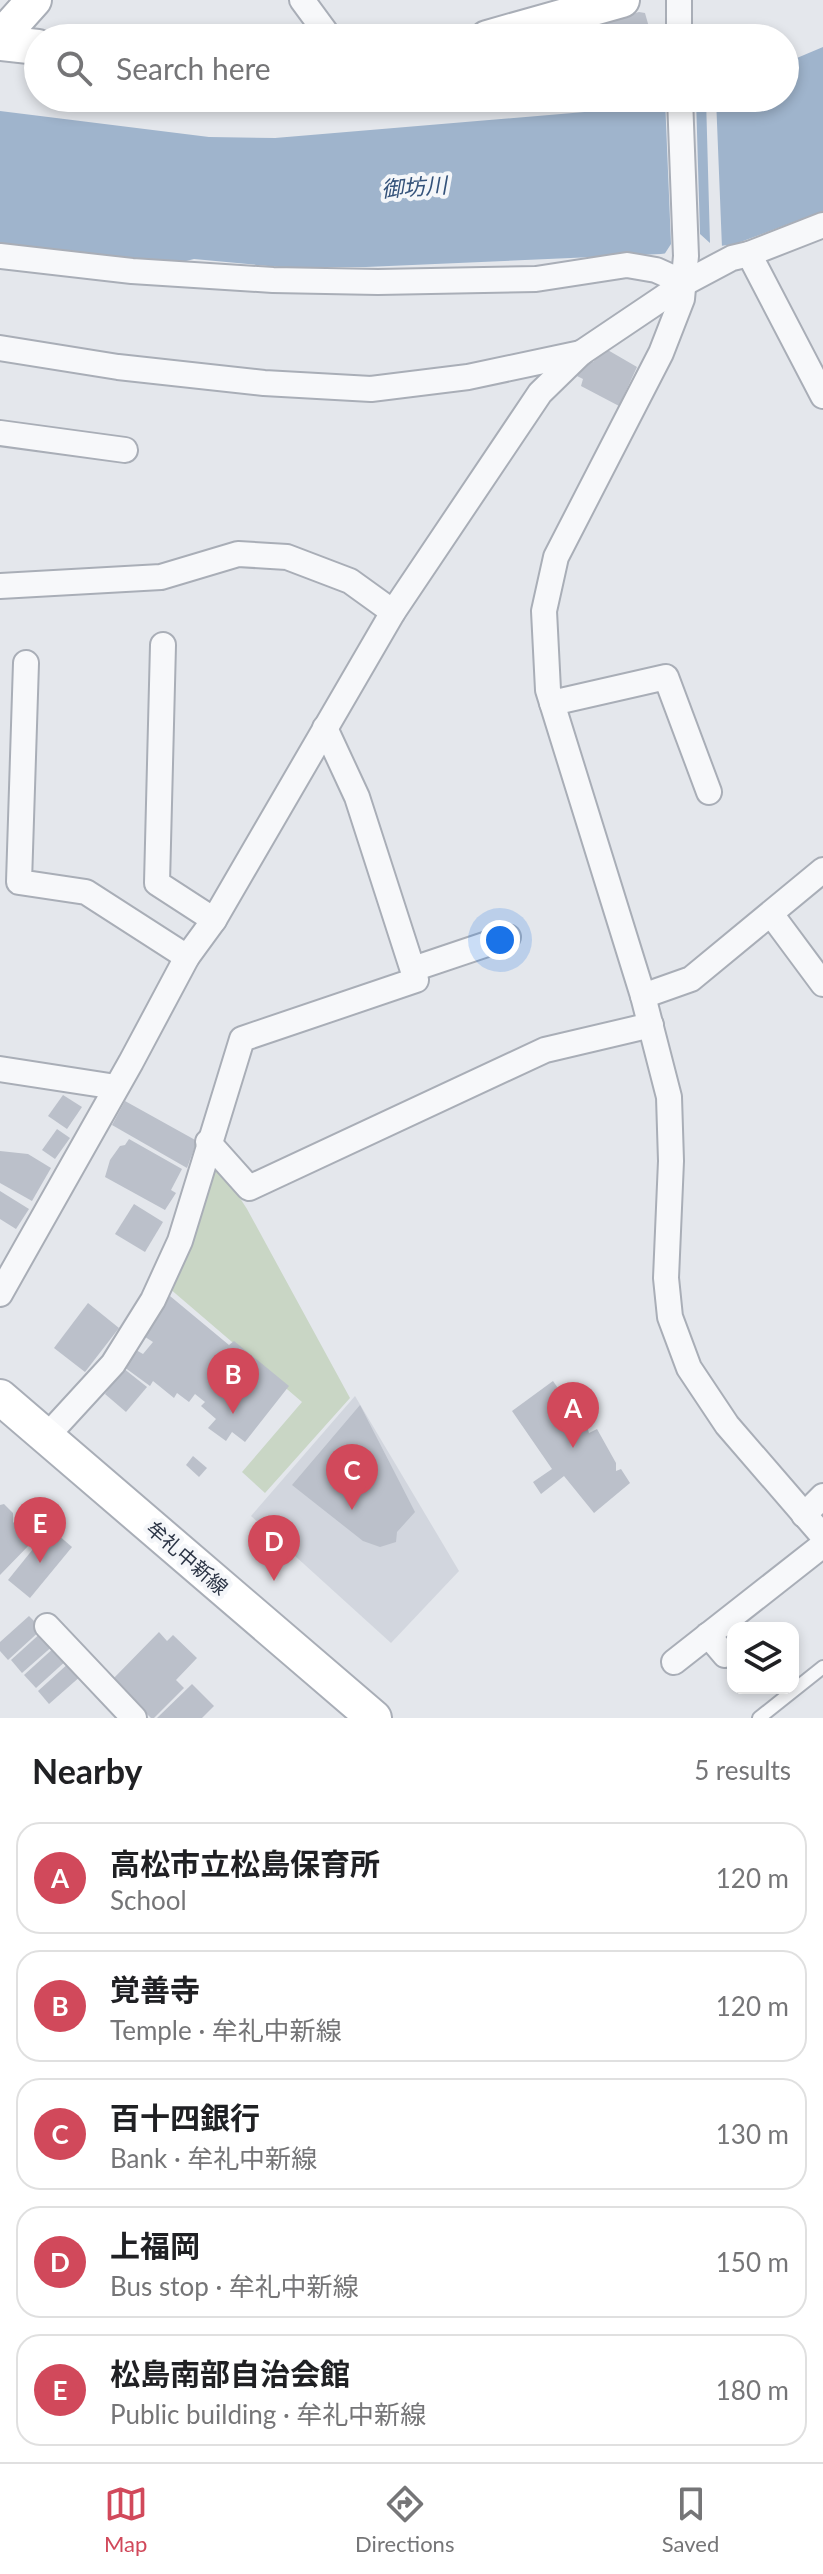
<!DOCTYPE html>
<meta charset="utf-8">
<style>
:root{--surface:#fff;--page:#f6f6f6;--text:#202124;--muted:#757577;--line:#e0e0e0;--accent:#d1495b}
body{margin:0;font-family:Lato,"Noto Sans JP",sans-serif;background:var(--page);color:var(--text)}
.controls{position:absolute;right:24px;bottom:24px;display:grid;overflow:hidden;border-radius:16px;box-shadow:0 4px 12px #0003}
.controls button{width:72px;height:72px;display:grid;place-items:center;padding:0;border:0;border-bottom:2px solid var(--line);background:var(--surface);color:var(--text);font:40px sans-serif}
.you{position:absolute;left:500px;top:940px;width:28px;height:28px;margin:-20px;border:6px solid #fff;border-radius:50%;background:#1a73e8;box-shadow:0 0 0 12px #1a73e833}
.badge{display:grid;place-items:center;width:52px;height:52px;border-radius:50%;background:var(--accent);color:#fff;font-size:26px;font-weight:700}
.pin{position:absolute;translate:-50% -66px;filter:drop-shadow(0 2px 4px #0008)}
.pin::after{content:'';position:absolute;top:42px;width:28px;height:24px;background:inherit;clip-path:polygon(0 0,100% 0,50% 100%)}
.list{margin:0;padding:0;list-style:none}
h2{display:flex;justify-content:space-between;align-items:center;height:104px;margin:0;padding:0 32px;font-size:34px}
h2 small{font-size:26px;font-weight:400;color:var(--muted)}
.list li{display:grid;grid-template-columns:52px 1fr auto;gap:24px;align-items:center;box-sizing:border-box;height:112px;margin:0 16px 16px;padding:0 16px;border:2px solid var(--line);border-radius:24px}
.list b{display:block;font-size:30px;white-space:nowrap}
.list p{margin:0;font-size:26px;white-space:nowrap;color:var(--muted)}
.list em{font-size:26px;font-style:normal;color:var(--muted)}
.icon{flex:none;width:44px;height:44px;fill:none;stroke:currentColor;stroke-width:2;stroke-linecap:round;stroke-linejoin:round}
.map{position:relative;flex:none;width:823px;height:1718px;overflow:hidden}
.search{position:absolute;background:var(--surface);box-shadow:0 4px 12px #0003;left:24px;right:24px;top:24px;height:88px;display:flex;align-items:center;gap:20px;box-sizing:border-box;padding:0 28px;border-radius:44px;color:var(--muted);font-size:30px}
.sheet{height:744px;background:var(--surface)}
nav{display:flex;justify-content:space-around;align-items:center;box-sizing:border-box;height:112px;border-top:2px solid var(--line);background:var(--surface);font-size:22px;color:var(--muted)}
nav a{display:grid;justify-items:center;gap:4px}
nav .on{color:var(--accent)}
.map>svg:first-child{display:block}
.built{fill:#d2d6de}
.green{fill:#c9d6c5}
.water{fill:#9fb4cc}
.pier{fill:#e4e7ec}
.building{fill:#bbc0ca}
.lines{fill:none;stroke-linecap:round;stroke-linejoin:round}
.lane-casing{stroke:#a9aeb7;stroke-width:16}
.street-casing{stroke:#a9aeb7;stroke-width:28}
.secondary-casing{stroke:#a9aeb7;stroke-width:38}
.lane{stroke:#f7f8fa;stroke-width:12}
.street{stroke:#f7f8fa;stroke-width:24}
.secondary{stroke:#fff;stroke-width:34}
.labels{text-anchor:middle;stroke-width:8;stroke-linejoin:round;paint-order:stroke}
.street-label{font-size:20px;fill:#2b3445;stroke:#f4f6f9}
.water-label{font-size:22px;font-style:italic;fill:#34527a;stroke:#f4f6f9}
</style>
<div class="map">
<svg width="823" height="1718" viewBox="0 0 823 1718">
<rect width="100%" height="100%" fill="#e4e7ec"/>
<polygon class="built" points="355,1396 459,1571 391,1643 251,1516"/>
<polygon class="green" points="212,1166 225,1175 247,1209 350,1398 265,1493 242,1472 302,1402 169,1288"/>
<polygon class="water" points="823,47 823,211 735,244 661,254 366,267 279,267 194,259 170,265 0,248 0,111 209,137 275,138 655,106 683,98 785,98 785,63"/>
<polygon class="pier" points="670,98 696,98 700,234 710,243 706,98 716,98 722,248 662,258 671,244 665,99"/>
<g class="building">
<polygon points="639,12 645,13 652,38 568,38 566,32"/>
<polygon points="606,349 637,367 619,406 581,386 583,379 577,376 587,362 593,362"/>
<polygon points="63,1095 82,1107 67,1129 48,1116"/>
<polygon points="125,1101 197,1141 187,1168 112,1125"/>
<polygon points="57,1129 70,1138 55,1159 42,1150"/>
<polygon points="129,1139 182,1169 171,1190 176,1193 165,1210 105,1177 110,1160 120,1146 125,1145"/>
<polygon points="0,1151 28,1154 51,1168 32,1201 0,1183"/>
<polygon points="0,1191 29,1209 16,1229 0,1219"/>
<polygon points="134,1204 163,1222 145,1252 115,1234"/>
<polygon points="170,1296 229,1345 234,1341 289,1386 245,1442 232,1432 226,1441 208,1428 216,1419 201,1406 205,1402 195,1394 189,1402 177,1393 174,1398 153,1381 150,1386 124,1367 136,1350 143,1354 153,1342 142,1335"/>
<polygon points="88,1303 119,1328 85,1372 54,1348"/>
<polygon points="123,1368 147,1387 126,1412 105,1394"/>
<polygon points="553,1381 562,1394 566,1393 584,1416 589,1433 597,1429 616,1463 616,1471 621,1469 630,1483 594,1513 564,1476 541,1494 533,1482 552,1469 512,1411"/>
<polygon points="360,1405 415,1512 397,1532 396,1542 380,1547 363,1541 292,1485"/>
<polygon points="193,1456 207,1468 199,1477 186,1465"/>
<polygon points="4,1504 13,1513 13,1522 33,1541 0,1575 0,1505"/>
<polygon points="50,1528 72,1547 30,1598 8,1580"/>
<polygon points="29,1616 42,1629 8,1660 0,1651 0,1642"/>
<polygon points="43,1631 55,1644 22,1673 11,1660"/>
<polygon points="159,1632 167,1641 173,1635 197,1658 176,1680 184,1688 154,1718 151,1718 112,1680"/>
<polygon points="56,1646 68,1659 36,1688 24,1675"/>
<polygon points="70,1662 82,1675 49,1704 38,1691"/>
<polygon points="192,1684 214,1706 202,1718 157,1718"/>
</g>
<g class="lines">
<g class="lane-casing">
<polyline id="lane" points="759,1718 823,1667"/>
</g>
<g class="street-casing">
<g id="street">
<polyline points="302,0 330,38"/>
<polyline points="679,0 679,38"/>
<polyline points="680,98 686,256 682,299 661,353 556,557 544,611 548,690 643,996 669,1097 671,1161 666,1278 670,1317 689,1368 727,1425 823,1536"/>
<polyline points="749,254 823,396"/>
<polyline points="0,256 132,271 273,280 378,282 536,279 627,265 656,270 685,283"/>
<polyline points="0,348 118,367 264,383 371,389 468,377 581,353"/>
<polyline points="0,433 125,450"/>
<polyline points="0,586 161,577 238,554 287,557 350,581 393,612"/>
<polyline points="163,645 157,883 214,920"/>
<polyline points="26,663 19,882 86,892 187,957"/>
<polyline points="552,703 666,677 709,792"/>
<polyline points="771,914 823,984"/>
<polyline points="413,969 508,937"/>
<polyline points="643,996 691,979 823,870"/>
<polyline points="0,1069 116,1087"/>
<polyline points="208,1142 249,1188 545,1050 651,1025"/>
<polyline points="0,1294 131,1062 187,957 214,920 393,612 540,393 581,353 685,283 732,258 749,254 823,225"/>
<polyline points="46,1437 113,1364 153,1300 180,1241 242,1039 416,980 357,797 325,728"/>
<polyline points="804,1515 823,1496"/>
<polyline points="47,1626 134,1718"/>
<polyline points="708,1635 725,1655"/>
<polyline points="674,1662 823,1545"/>
</g>
</g>
<g class="secondary-casing">
<g id="secondary">
<polyline points="0,38 34,0"/>
<polyline points="487,38 622,0"/>
<polyline points="0,43 38,47"/>
<polyline points="0,1397 374,1718"/>
</g>
</g>
<use href="#lane" class="lane"/>
<use href="#street" class="street"/>
<use href="#secondary" class="secondary"/>
</g>
<g class="labels">
<g class="street-label">
<text transform="translate(187 1558) rotate(41)" y="7">牟礼中新線</text>
</g>
<g class="water-label">
<text transform="translate(414 187) rotate(-4)" y="8">御坊川</text>
</g>
</g>
</svg>
<div class="controls">
<button><svg class="icon" aria-label="layers" viewBox="0 0 24 24"><path d="M12 4l9 5-9 5-9-5zM3 14l9 5 9-5"/></svg></button>
</div>
<div class="you"></div>
<div class="pin badge" style="left:573px;top:1448px">A</div>
<div class="pin badge" style="left:233px;top:1414px">B</div>
<div class="pin badge" style="left:352px;top:1510px">C</div>
<div class="pin badge" style="left:274px;top:1581px">D</div>
<div class="pin badge" style="left:40px;top:1563px">E</div>
<div class="search"><svg class="icon" aria-label="search" viewBox="0 0 24 24"><circle cx="10" cy="10" r="6"/><path d="M15 15l6 6"/></svg>Search here</div>
</div>
<section class="sheet">
<h2>Nearby<small>5 results</small></h2>
<ul class="list">
<li><span class="badge">A</span><div><b>高松市立松島保育所</b><p>School</p></div><em>120 m</em></li>
<li><span class="badge">B</span><div><b>覚善寺</b><p>Temple · 牟礼中新線</p></div><em>120 m</em></li>
<li><span class="badge">C</span><div><b>百十四銀行</b><p>Bank · 牟礼中新線</p></div><em>130 m</em></li>
<li><span class="badge">D</span><div><b>上福岡</b><p>Bus stop · 牟礼中新線</p></div><em>150 m</em></li>
<li><span class="badge">E</span><div><b>松島南部自治会館</b><p>Public building · 牟礼中新線</p></div><em>180 m</em></li>
</ul>
</section>
<nav>
<a class="on"><svg class="icon" aria-label="map" viewBox="0 0 24 24"><path d="M3 6l6-2 6 2 6-2v14l-6 2-6-2-6 2zM9 4v14M15 6v14"/></svg>Map</a>
<a><svg class="icon" aria-label="directions" viewBox="0 0 24 24"><path d="M12 3l9 9-9 9-9-9zM9 14v-3h6M13 9l2 2-2 2"/></svg>Directions</a>
<a><svg class="icon" aria-label="saved" viewBox="0 0 24 24"><path d="M7 4h10v16l-5-4-5 4z"/></svg>Saved</a>
</nav>
